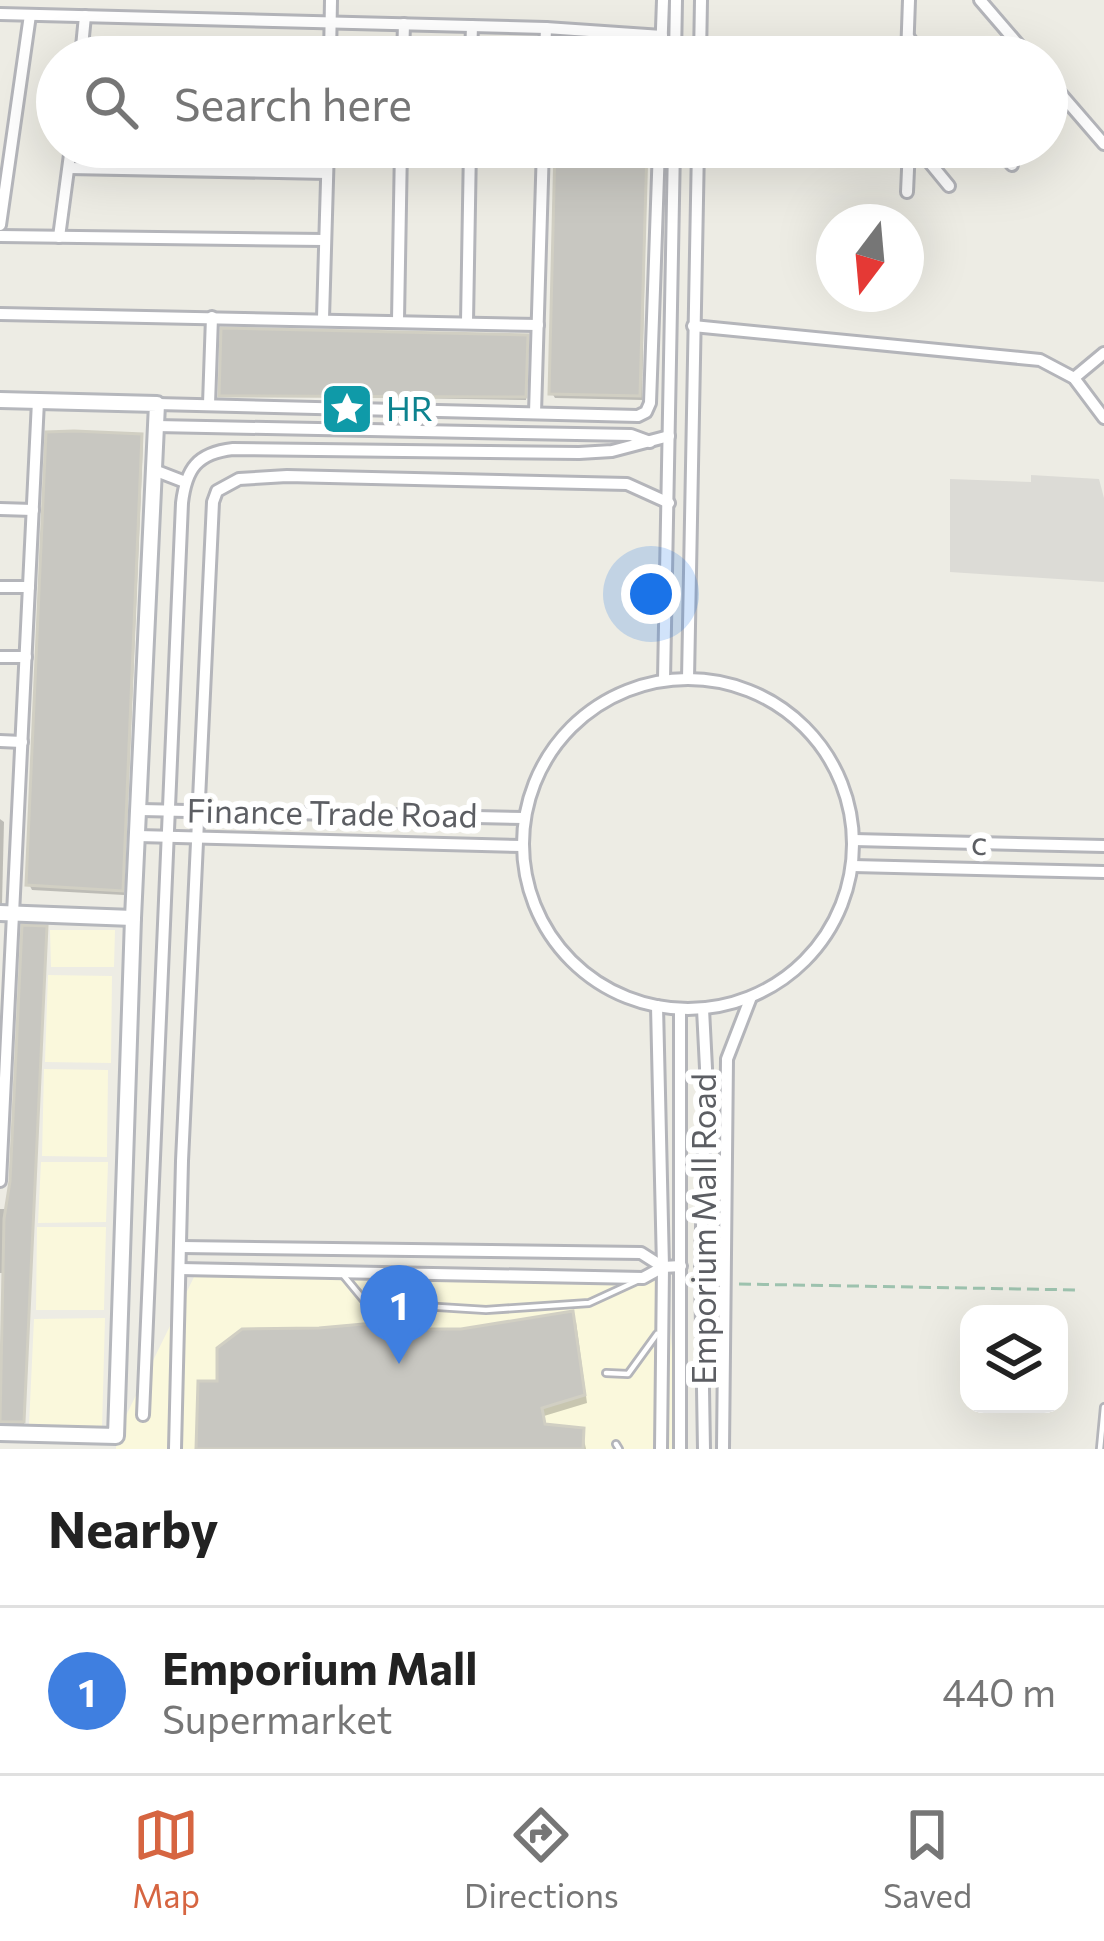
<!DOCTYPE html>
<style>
:root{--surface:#fff;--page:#f2f2f2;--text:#222;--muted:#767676;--line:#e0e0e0;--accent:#d66541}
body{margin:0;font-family:Commissioner,sans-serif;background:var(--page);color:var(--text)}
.controls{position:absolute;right:36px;bottom:36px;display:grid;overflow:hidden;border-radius:24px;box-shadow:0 12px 48px #0002}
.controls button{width:108px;height:108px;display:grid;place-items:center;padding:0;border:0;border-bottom:3px solid var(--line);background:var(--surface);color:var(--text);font:60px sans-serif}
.compass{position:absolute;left:816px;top:204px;width:108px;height:108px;border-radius:50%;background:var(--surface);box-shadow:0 12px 48px #0002;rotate:196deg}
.you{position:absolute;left:651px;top:594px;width:42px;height:42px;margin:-30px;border:9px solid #fff;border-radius:50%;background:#1a73e8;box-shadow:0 0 0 18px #1a73e833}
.badge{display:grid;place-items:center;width:78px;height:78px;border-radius:50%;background:var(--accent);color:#fff;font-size:39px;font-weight:700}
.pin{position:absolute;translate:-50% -99px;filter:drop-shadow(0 3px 6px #0008)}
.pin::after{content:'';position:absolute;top:63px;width:42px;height:36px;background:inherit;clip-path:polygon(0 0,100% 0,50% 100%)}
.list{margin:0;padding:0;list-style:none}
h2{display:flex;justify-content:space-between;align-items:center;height:156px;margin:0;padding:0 48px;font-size:51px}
h2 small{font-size:39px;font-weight:400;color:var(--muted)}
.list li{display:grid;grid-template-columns:78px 1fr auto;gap:36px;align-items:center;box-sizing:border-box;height:168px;padding:0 48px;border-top:3px solid var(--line)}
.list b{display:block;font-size:45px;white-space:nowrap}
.list p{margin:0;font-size:39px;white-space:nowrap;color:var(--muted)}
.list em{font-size:39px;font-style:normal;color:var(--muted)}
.icon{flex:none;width:66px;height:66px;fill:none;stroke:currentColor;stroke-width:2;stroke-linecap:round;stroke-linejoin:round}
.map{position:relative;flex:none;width:1104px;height:1449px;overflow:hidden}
.search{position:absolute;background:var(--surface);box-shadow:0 12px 48px #0002;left:36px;right:36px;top:36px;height:132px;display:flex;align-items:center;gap:30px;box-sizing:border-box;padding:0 42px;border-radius:66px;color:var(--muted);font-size:45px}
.sheet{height:324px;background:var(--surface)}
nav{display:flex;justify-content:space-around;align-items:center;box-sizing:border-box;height:168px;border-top:3px solid var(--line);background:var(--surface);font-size:33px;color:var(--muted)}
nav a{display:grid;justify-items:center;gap:6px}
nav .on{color:var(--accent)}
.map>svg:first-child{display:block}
.commercial{fill:#faf8dc}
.industrial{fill:#dcdbd6}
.shadow{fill:#0003}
.building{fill:#c8c7c1;stroke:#d1cfc3;stroke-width:3}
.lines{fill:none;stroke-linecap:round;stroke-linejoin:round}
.lane-casing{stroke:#b4b5ba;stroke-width:10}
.street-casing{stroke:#b4b5ba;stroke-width:16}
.secondary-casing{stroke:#b5b7bc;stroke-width:20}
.path{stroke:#9dc2ae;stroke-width:3;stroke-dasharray:12 6;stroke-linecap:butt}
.lane{stroke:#fff;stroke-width:4.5}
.street{stroke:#fff;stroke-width:10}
.secondary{stroke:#fff;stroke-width:14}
.labels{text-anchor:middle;stroke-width:12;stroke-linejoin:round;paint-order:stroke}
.culture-label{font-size:33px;fill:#0d838f;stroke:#fff;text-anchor:start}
.street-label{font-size:33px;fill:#5c5e63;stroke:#fff}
</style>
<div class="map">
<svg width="1104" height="1449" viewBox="0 0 1104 1449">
<rect width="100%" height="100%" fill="#edece4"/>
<g class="commercial">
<polygon points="50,930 115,930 114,967 51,967"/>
<polygon points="48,975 112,976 111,1063 45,1062"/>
<polygon points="44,1069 108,1070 107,1157 42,1156"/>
<polygon points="41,1162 108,1162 106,1222 38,1223"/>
<polygon points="37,1227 106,1227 104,1310 36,1310"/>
<polygon points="194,1277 665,1279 682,1449 116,1449 116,1436"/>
<polygon points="105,1318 102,1428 29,1425 34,1319"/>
</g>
<polygon class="industrial" points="1031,475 1099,479 1104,498 1104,582 950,572 950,479 1031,482"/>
<g class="shadow">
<polygon points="559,42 646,48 648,57 559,57"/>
<polygon points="557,147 647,147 642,400 555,398 552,393"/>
<polygon points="528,340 526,400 222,395"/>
<polygon points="140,437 143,442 124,895 32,890 29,884"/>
<polygon points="0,819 4,822 2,904 0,904"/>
<polygon points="25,928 47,932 24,1425 0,1425 6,1273 0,1273 0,1209 8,1209"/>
<polygon points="571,1314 576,1322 587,1403 544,1416 547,1427 582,1430 586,1449 200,1449 220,1384 320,1331 418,1322 424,1332 462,1332"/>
</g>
<g class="building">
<polygon points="556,38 647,45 647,55 557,57"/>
<polygon points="555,147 647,147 640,396 549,394"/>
<polygon points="221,328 528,335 526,397 219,396"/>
<polygon points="74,431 142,434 123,891 26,885 46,432"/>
<polygon points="22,925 47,926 24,1422 0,1422 4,1219 10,1181"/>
<polygon points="573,1311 585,1395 542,1408 545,1424 584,1428 583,1449 196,1449 198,1381 217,1381 217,1348 242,1329 319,1328 420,1319 420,1329 461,1329"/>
</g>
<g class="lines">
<g class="lane-casing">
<g id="lane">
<polyline points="344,1276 363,1299 374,1303 486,1310 589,1303 639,1280"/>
<polyline points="606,1373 628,1374 657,1334"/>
<polyline points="616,1444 619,1449"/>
<polyline points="1100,1449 1104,1407"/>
</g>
</g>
<g class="street-casing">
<g id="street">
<polyline points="980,0 1029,57"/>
<polyline points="0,14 546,28 662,36"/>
<polyline points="909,38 924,57"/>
<polyline points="81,57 85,16"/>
<polyline points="330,57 331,0"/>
<polyline points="403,57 404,24"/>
<polyline points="471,57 472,26"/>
<polyline points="545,57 546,28"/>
<polyline points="661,57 663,0"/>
<polyline points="675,57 676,0"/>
<polyline points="700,57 701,0"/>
<polyline points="907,57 909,0"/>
<polyline points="1047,78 1104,144"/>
<polyline points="917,147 949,186"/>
<polyline points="997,147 1012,165"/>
<polyline points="69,168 327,173"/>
<polyline points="907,192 909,147"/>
<polyline points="0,225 30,15"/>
<polyline points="0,236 324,240"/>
<polyline points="59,237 71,147"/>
<polyline points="0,314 538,325"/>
<polyline points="323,318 328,147"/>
<polyline points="398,320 401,147"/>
<polyline points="467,322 470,147"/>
<polyline points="693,326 1040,360 1074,378 1104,418"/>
<polyline points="1074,378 1104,353"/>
<polyline points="157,404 638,416 646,412 650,403 659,147"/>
<polyline points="209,404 212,317"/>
<polyline points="535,413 543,147"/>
<polyline points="156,426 631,435 650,442"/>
<polyline points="154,470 185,482"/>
<polyline points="0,509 33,510"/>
<polyline points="0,587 29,587"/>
<polyline points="0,657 26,657"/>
<polyline points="688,679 698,147"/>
<circle cx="688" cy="844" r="165"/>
<polyline points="664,680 674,147"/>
<polyline points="0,741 22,742"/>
<polyline points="141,810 524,818"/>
<polyline points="138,836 522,846"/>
<polyline points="854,840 1104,846"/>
<polyline points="853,866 1104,872"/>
<polyline points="657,1006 663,1267 661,1449"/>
<polyline points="703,1009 706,1068 701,1267 704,1449"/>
<polyline points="0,1181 38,401"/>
<polyline points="182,1247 641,1253 663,1267"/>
<polyline points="180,1269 643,1278 663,1267 681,1266"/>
<path d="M143,1415L182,503C186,469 197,453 233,449L579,453L612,451L669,436"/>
<polyline points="175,1449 182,1161 213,502 217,491 239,479 287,476 627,484 669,503"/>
<polyline points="680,1449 680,1009"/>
<polyline points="723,1449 727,1059 751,997"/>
</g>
</g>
<g class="secondary-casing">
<g id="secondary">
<polyline points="0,400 157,404 133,918 116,1436 0,1433"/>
<polyline points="0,913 133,918"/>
</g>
</g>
<polyline class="path" points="739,1284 1079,1290"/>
<use href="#lane" class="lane"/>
<use href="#street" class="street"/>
<use href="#secondary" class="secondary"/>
</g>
<defs>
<g id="sight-square" transform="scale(2.7)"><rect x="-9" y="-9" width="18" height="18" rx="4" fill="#0f9aa8" stroke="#fff"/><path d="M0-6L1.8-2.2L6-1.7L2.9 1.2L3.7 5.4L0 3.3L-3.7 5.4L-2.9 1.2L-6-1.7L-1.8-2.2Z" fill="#fff"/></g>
</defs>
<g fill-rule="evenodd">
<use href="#sight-square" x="347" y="409"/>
</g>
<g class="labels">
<g class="culture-label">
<text x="386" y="421">HR</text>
</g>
<g class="street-label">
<text transform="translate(332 813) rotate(1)" y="12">Finance Trade Road</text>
<text transform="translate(979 843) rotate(1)" y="12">c</text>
<text transform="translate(704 1229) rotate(-90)" y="12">Emporium Mall Road</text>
</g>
</g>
</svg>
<div class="controls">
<button><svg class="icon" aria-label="layers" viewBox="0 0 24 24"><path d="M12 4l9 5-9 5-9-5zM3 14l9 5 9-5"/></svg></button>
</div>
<svg class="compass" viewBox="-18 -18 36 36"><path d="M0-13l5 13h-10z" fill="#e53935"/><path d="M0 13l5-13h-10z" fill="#767676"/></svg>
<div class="you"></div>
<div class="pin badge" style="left:399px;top:1364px;background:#3f7fe0">1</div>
<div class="search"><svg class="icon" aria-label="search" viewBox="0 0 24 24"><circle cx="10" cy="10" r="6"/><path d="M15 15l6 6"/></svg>Search here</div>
</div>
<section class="sheet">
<h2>Nearby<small></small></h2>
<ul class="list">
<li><span class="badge" style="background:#3f7fe0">1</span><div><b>Emporium Mall</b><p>Supermarket</p></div><em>440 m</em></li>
</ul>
</section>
<nav>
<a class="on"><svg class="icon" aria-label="map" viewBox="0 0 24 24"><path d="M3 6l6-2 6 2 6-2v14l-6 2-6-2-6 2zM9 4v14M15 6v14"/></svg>Map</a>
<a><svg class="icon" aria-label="directions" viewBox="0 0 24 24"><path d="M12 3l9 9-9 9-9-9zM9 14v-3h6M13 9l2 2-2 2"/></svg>Directions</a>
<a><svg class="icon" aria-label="saved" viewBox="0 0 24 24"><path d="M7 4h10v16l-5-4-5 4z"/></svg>Saved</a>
</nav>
